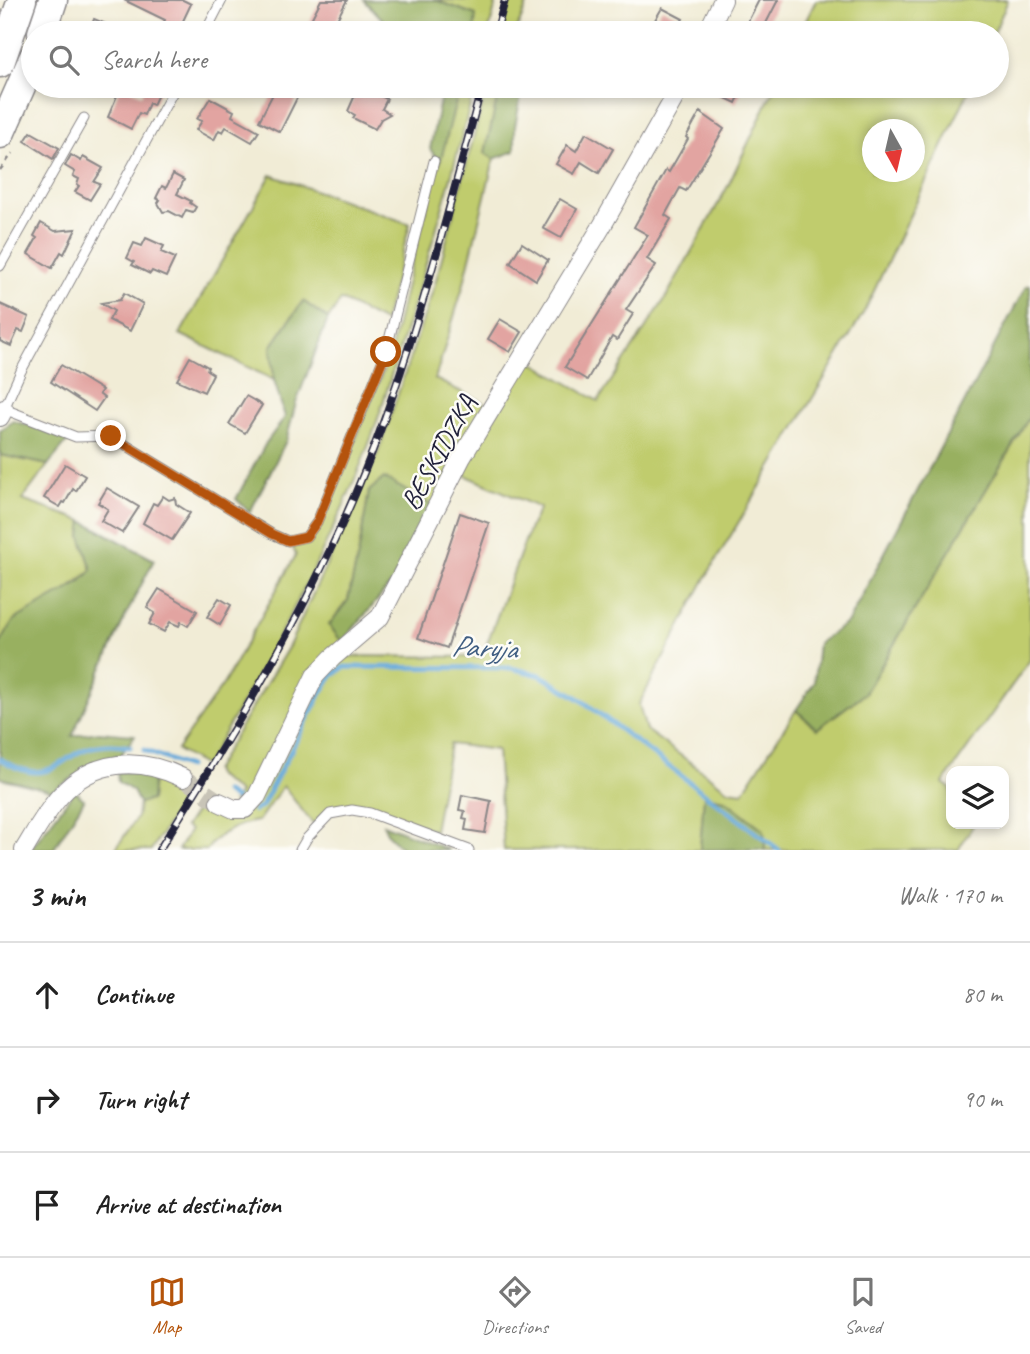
<!DOCTYPE html>
<meta charset="utf-8">
<style>
:root{--surface:#fff;--page:#f2f2f2;--text:#222;--muted:#767676;--line:#e0e0e0;--accent:#b45309}
body{margin:0;font-family:Caveat,sans-serif;background:var(--page);color:var(--text)}
.controls{position:absolute;right:21px;bottom:21px;display:grid;overflow:hidden;border-radius:14px;box-shadow:0 4px 10px #0003}
.controls button{width:63px;height:63px;display:grid;place-items:center;padding:0;border:0;border-bottom:2px solid var(--line);background:var(--surface);color:var(--text);font:35px sans-serif}
.compass{position:absolute;left:862px;top:119px;width:63px;height:63px;border-radius:50%;background:var(--surface);box-shadow:0 4px 10px #0003;rotate:172deg}
.stop{position:absolute;width:21px;height:21px;margin:-16px;border:5px solid #b45309;border-radius:50%;background:#fff}
.stop.end{background:#b45309;border-color:#fff;box-shadow:0 2px 7px #0008}
.list{margin:0;padding:0;list-style:none}
h2{display:flex;justify-content:space-between;align-items:center;height:91px;margin:0;padding:0 28px;font-size:30px}
h2 small{font-size:23px;font-weight:400;color:var(--muted)}
.list li{display:grid;grid-template-columns:46px 1fr auto;gap:21px;align-items:center;box-sizing:border-box;height:105px;padding:0 28px;border-top:2px solid var(--line)}
.list b{display:block;font-size:26px;white-space:nowrap}
.list em{font-size:23px;font-style:normal;color:var(--muted)}
.icon{flex:none;width:38px;height:38px;fill:none;stroke:currentColor;stroke-width:2;stroke-linecap:round;stroke-linejoin:round}
.map{position:relative;flex:none;width:1030px;height:850px;overflow:hidden}
.search{position:absolute;background:var(--surface);box-shadow:0 4px 10px #0003;left:21px;right:21px;top:21px;height:77px;display:flex;align-items:center;gap:18px;box-sizing:border-box;padding:0 24px;border-radius:38px;color:var(--muted);font-size:26px}
.sheet{height:406px;background:var(--surface)}
nav{display:flex;justify-content:space-around;align-items:center;box-sizing:border-box;height:98px;border-top:2px solid var(--line);background:var(--surface);font-size:19px;color:var(--muted)}
nav a{display:grid;justify-items:center;gap:4px}
nav .on{color:var(--accent)}
.map>svg:first-child{display:block}
.green{fill:#c0cc6d;stroke:#717754;stroke-width:2;fill-rule:evenodd}
.forest{fill:#98b060;stroke:#5d694e;stroke-width:2}
.lines{fill:none;stroke-linecap:round;stroke-linejoin:round}
.stream{stroke:#64a8d9;stroke-width:5}
.building{fill:#e2a4a1}
.minor-tunnel{stroke:#c8c4b7;stroke-width:18;stroke-dasharray:18 9;stroke-linecap:butt}
.service-casing{stroke:#8a8788;stroke-width:11}
.minor-casing{stroke:#8a8788;stroke-width:20}
.trunk-casing{stroke:#8a8788;stroke-width:31}
.path{stroke:#8a8788;stroke-width:2.5;stroke-dasharray:5 5;stroke-linecap:butt}
.service{stroke:#fff;stroke-width:9}
.minor{stroke:#fff;stroke-width:18}
.trunk{stroke:#fff;stroke-width:28}
.rail-casing{stroke:#22223b;stroke-width:8}
.rail{stroke:#fdfcf7;stroke-width:5;stroke-dasharray:16;stroke-linecap:butt}
.route{stroke:#b45309;stroke-width:9}
.labels{text-anchor:middle;stroke-width:5;stroke-linejoin:round;paint-order:stroke}
.street-label{font-size:28px;fill:#22223b;stroke:#fdfcf7}
.water-label{font-size:30px;font-style:italic;fill:#405e82;stroke:#fdfcf7}
</style>
<div class="map">
<svg width="1030" height="850" viewBox="0 0 1030 850">
<rect width="100%" height="100%" fill="#fdfcf7"/>
<filter id="ink" filterUnits="userSpaceOnUse"><feTurbulence type="fractalNoise" baseFrequency=".0143" numOctaves="2"/><feDisplacementMap in="SourceGraphic" scale="14" xChannelSelector="R" yChannelSelector="G"/><feConvolveMatrix kernelMatrix="1 2 1 2 8 2 1 2 1" color-interpolation-filters="sRGB"/></filter>
<filter id="wash" filterUnits="userSpaceOnUse"><feTurbulence type="fractalNoise" baseFrequency=".00686" numOctaves="4" result="noise"/><feDisplacementMap in="SourceGraphic" scale="28" xChannelSelector="R" yChannelSelector="G"/><feGaussianBlur stdDeviation="1.57" result="paint"/><feColorMatrix in="noise" values="0 0 0 0 0 0 0 0 0 0 0 0 0 0 0 0 0 1.4 0 .05"/><feComposite in="paint" operator="in"/></filter>
<g filter="url(#wash)">
<rect width="100%" height="100%" fill="#f1ecd6"/>
<g class="green">
<polygon points="435,0 497,0 488,33 474,33 475,15"/>
<polygon points="510,0 529,0 515,33 501,33"/>
<polygon points="816,0 1008,0 994,33 800,33"/>
<path d="M460,86H475C453,173 428,260 401,345C390,377 382,410 370,441C327,554 266,663 205,766L177,750L224,683L296,555L292,546L310,541L327,512L390,354L409,272Z"/>
<polygon points="487,86 500,86 485,153 494,159 463,287 435,379 488,405 433,506 411,495 369,491 359,551 348,600 329,625 342,642 246,799 233,802 239,793 216,775 214,771 289,646 378,453 435,284"/>
<path d="M775,86H971L865,310L709,572L639,704L646,730L728,790L743,792L796,710L817,729L865,693L1030,415V660L943,783L951,789V824H974L958,850H763L765,848L704,797L700,850H504L497,750L450,744L434,831C403,819 368,798 334,807C326,810 319,818 313,824L283,786L258,821C240,823 216,834 207,850H178L190,830L185,827L200,805L220,814L227,811L239,815L321,679L344,656L482,657L531,525L540,508L460,473L527,359L598,401L665,299L728,186ZM872,130H914V172H872Z"/>
<polygon points="271,175 410,224 384,322 341,300 328,319 303,301 271,347 274,380 180,334"/>
<polygon points="0,455 48,465 22,500 83,521 81,536 92,570 0,644"/>
<polygon points="153,778 161,779 186,796 151,850 115,850 137,817 139,803 151,800"/>
</g>
<g class="forest">
<polygon points="364,0 435,0 476,15 474,33 415,33 388,25"/>
<polygon points="443,86 460,86 440,163 430,149"/>
<polygon points="500,86 523,86 515,126 515,151 494,159 485,153"/>
<polygon points="1030,285 1030,416 865,693 817,729 796,710 814,683 818,643 848,622 1026,286"/>
<polygon points="303,301 328,319 296,403 286,441 250,512 236,499 266,443 285,417 274,380 271,347"/>
<polygon points="13,421 38,428 68,441 48,465 0,455 0,431"/>
<polygon points="384,478 433,506 392,583 342,642 329,625 348,600 359,551 369,491"/>
<polygon points="83,521 154,560 126,615 72,736 99,732 135,735 121,755 88,768 52,791 0,778 0,644 14,620 79,583 92,570 81,536"/>
<polygon points="117,772 135,772 153,778 151,800 139,803 133,791 118,782"/>
<polygon points="75,790 84,800 53,850 30,850"/>
<polygon points="704,796 725,800 764,830 765,849 700,850"/>
<polygon points="383,824 449,850 403,850 389,836"/>
</g>
<g class="lines">
<g class="stream">
<polyline points="144,750 188,767"/>
<path d="M0,759C11,765 23,772 36,772C55,772 66,758 81,751C95,744 115,744 130,747"/>
<polyline points="225,792 235,799"/>
<polyline points="254,811 262,806 322,691 333,675 344,667 511,668 540,675 580,699 779,850"/>
</g>
</g>
<g id="blocks">
<g class="building">
<polygon points="124,0 183,0 191,4 182,23 199,30 198,33 159,33 165,20"/>
<polygon points="321,0 347,0 330,33 304,33"/>
<polygon points="759,0 778,0 761,33 742,33"/>
<polygon points="662,8 683,19 675,33 654,33 659,23 655,20"/>
<polygon points="94,19 127,33 89,33"/>
<polygon points="121,86 142,95 146,86 162,86 153,105 149,103 144,115 139,113 131,129 108,117"/>
<polygon points="277,86 303,86 280,132 259,121"/>
<polygon points="359,86 387,99 382,109 390,114 381,119 375,129 353,118 355,115 348,111"/>
<polygon points="700,86 744,86 736,103"/>
<polygon points="210,98 234,111 232,116 259,131 252,142 226,127 223,132 219,130 214,140 196,130 202,121 197,119"/>
<polygon points="700,112 724,129 686,191 680,188 665,215 671,219 647,259 656,265 626,310 633,314 617,340 612,337 587,380 565,367 648,235 634,227 666,170 669,172 688,139 686,137"/>
<polygon points="31,132 59,148 53,159 25,141"/>
<polygon points="586,133 613,149 599,173 581,162 574,174 556,164 567,145 576,151"/>
<polygon points="71,155 81,161 83,157 103,168 94,182 100,184 90,200 75,192 79,186 77,185 79,179 73,176 75,172 65,166"/>
<polygon points="173,174 184,180 177,194 191,201 190,203 196,207 193,212 186,210 182,218 169,211 163,212 158,203 160,200 156,198 162,186 166,188"/>
<polygon points="560,199 577,209 561,238 543,228"/>
<polygon points="41,223 55,231 76,229 64,254 61,252 52,268 28,254 37,238 34,236"/>
<polygon points="146,238 164,246 161,252 175,258 166,277 152,271 150,274 132,265 134,262 127,258 134,243 142,246"/>
<polygon points="522,243 548,260 536,280 510,263"/>
<polygon points="124,293 143,304 130,331 109,320 114,311 101,303 120,300"/>
<polygon points="0,304 29,317 23,332 18,330 11,346 0,341"/>
<polygon points="500,319 522,332 510,352 488,339"/>
<polygon points="190,357 208,367 207,370 213,374 204,392 177,380"/>
<polygon points="61,365 102,390 99,394 104,398 95,411 51,382"/>
<polygon points="246,396 262,405 245,433 229,424"/>
<polygon points="65,464 85,476 76,491 73,489 65,503 63,502 60,507 44,498"/>
<polygon points="107,488 139,507 122,533 101,521 108,509 98,503"/>
<polygon points="163,496 169,500 175,498 176,504 190,513 172,540 143,523 153,503 157,505"/>
<polygon points="460,513 489,523 447,648 418,638"/>
<polygon points="159,589 197,611 188,626 181,622 179,626 170,622 164,632 149,624 155,613 147,608"/>
<polygon points="219,598 231,605 220,625 207,617"/>
<polygon points="462,795 491,801 485,833 465,830 467,819 463,818 465,811 459,810"/>
</g>
</g>
</g>
<g filter="url(#ink)">
<use href="#blocks" fill-opacity="0" stroke="#8a8788" stroke-width="2"/>
<g class="lines">
<polyline class="minor-tunnel" points="183,778 219,802"/>
<g class="service-casing">
<g id="service">
<polyline points="205,33 222,0"/>
<polyline points="176,86 21,371 4,409 76,437 111,436 272,534 288,541 306,537 317,522 386,352 434,161"/>
<polyline points="0,266 84,118"/>
<polyline points="300,850 307,838 330,814 352,810 370,813 469,850"/>
</g>
</g>
<g class="minor-casing">
<g id="minor">
<polyline points="707,33 723,0"/>
<polyline points="0,417 4,409"/>
<polyline points="219,802 234,809 245,809 257,796 315,676 332,658 380,617 462,457 602,226 681,86"/>
<path d="M24,850C35,832 46,812 60,796C94,758 140,757 183,778"/>
</g>
</g>
<g class="trunk-casing">
<g id="trunk">
<polyline points="42,33 53,0"/>
<polyline points="0,63 22,0"/>
<polyline points="0,134 33,59"/>
</g>
</g>
<polyline class="path" points="0,170 13,153"/>
<use href="#service" class="service"/>
<use href="#minor" class="minor"/>
<use href="#trunk" class="trunk"/>
<g class="rail-casing">
<g id="rail">
<polyline points="496,33 505,0"/>
<path d="M159,850C237,727 311,605 365,470C415,345 447,215 482,86"/>
</g>
</g>
<use href="#rail" class="rail"/>
</g>
</g>
<g class="lines" filter="url(#ink)">
<polyline class="route" points="111,436 272,534 288,541 306,537 317,522 386,352"/>
</g>
<g class="labels">
<g class="street-label">
<text transform="translate(438 452) rotate(-61)" y="10">BESKIDZKA</text>
</g>
<g class="water-label">
<text transform="translate(484 647) rotate(3)" y="10">Paryja</text>
</g>
</g>
</svg>
<div class="controls">
<button><svg class="icon" aria-label="layers" viewBox="0 0 24 24"><path d="M12 4l9 5-9 5-9-5zM3 14l9 5 9-5"/></svg></button>
</div>
<svg class="compass" viewBox="-18 -18 36 36"><path d="M0-13l5 13h-10z" fill="#e53935"/><path d="M0 13l5-13h-10z" fill="#767676"/></svg>
<div class="stop" style="left:386px;top:352px"></div>
<div class="stop end" style="left:111px;top:436px"></div>
<div class="search"><svg class="icon" aria-label="search" viewBox="0 0 24 24"><circle cx="10" cy="10" r="6"/><path d="M15 15l6 6"/></svg>Search here</div>
</div>
<section class="sheet">
<h2>3 min<small>Walk · 170 m</small></h2>
<ul class="list">
<li><svg class="icon" aria-label="ahead" viewBox="0 0 24 24"><path d="M12 20V5M6 11l6-6 6 6"/></svg><div><b>Continue</b></div><em>80 m</em></li>
<li><svg class="icon" aria-label="right" viewBox="0 0 24 24"><path d="M7 20v-9h11M14 6l5 5-5 5"/></svg><div><b>Turn right</b></div><em>90 m</em></li>
<li><svg class="icon" aria-label="arrive" viewBox="0 0 24 24"><path d="M6 21V4h12l-3 4 3 4H6"/></svg><div><b>Arrive at destination</b></div></li>
</ul>
</section>
<nav>
<a class="on"><svg class="icon" aria-label="map" viewBox="0 0 24 24"><path d="M3 6l6-2 6 2 6-2v14l-6 2-6-2-6 2zM9 4v14M15 6v14"/></svg>Map</a>
<a><svg class="icon" aria-label="directions" viewBox="0 0 24 24"><path d="M12 3l9 9-9 9-9-9zM9 14v-3h6M13 9l2 2-2 2"/></svg>Directions</a>
<a><svg class="icon" aria-label="saved" viewBox="0 0 24 24"><path d="M7 4h10v16l-5-4-5 4z"/></svg>Saved</a>
</nav>
